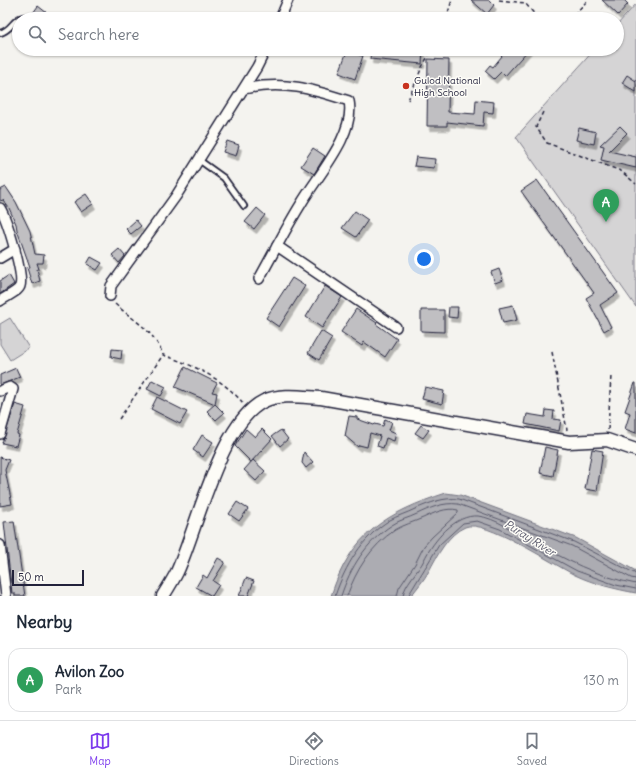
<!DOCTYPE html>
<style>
:root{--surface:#fff;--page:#f6f6f7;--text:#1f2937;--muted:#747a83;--line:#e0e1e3;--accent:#7c3aed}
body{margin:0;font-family:Delius,sans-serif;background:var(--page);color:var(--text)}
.scale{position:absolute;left:12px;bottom:10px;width:72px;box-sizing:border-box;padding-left:4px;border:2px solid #22223b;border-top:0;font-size:11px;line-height:14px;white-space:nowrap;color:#22223b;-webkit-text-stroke:3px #fdfcf7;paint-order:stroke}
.you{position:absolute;left:424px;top:259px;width:14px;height:14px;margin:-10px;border:3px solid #fff;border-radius:50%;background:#1a73e8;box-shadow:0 0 0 6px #1a73e833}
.badge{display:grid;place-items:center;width:26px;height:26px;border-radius:50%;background:var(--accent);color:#fff;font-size:13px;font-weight:700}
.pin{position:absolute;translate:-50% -33px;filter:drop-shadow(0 1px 2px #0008)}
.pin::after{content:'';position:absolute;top:21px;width:14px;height:12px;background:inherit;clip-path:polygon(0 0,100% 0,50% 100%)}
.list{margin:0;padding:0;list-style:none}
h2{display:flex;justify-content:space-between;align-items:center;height:52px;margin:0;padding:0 16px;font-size:17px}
h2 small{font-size:13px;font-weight:400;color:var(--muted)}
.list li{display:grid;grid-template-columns:26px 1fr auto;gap:12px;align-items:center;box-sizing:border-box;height:64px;margin:0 8px 8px;padding:0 8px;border:1px solid var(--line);border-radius:12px}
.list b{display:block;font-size:15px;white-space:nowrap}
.list p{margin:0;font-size:13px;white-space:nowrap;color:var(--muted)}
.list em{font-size:13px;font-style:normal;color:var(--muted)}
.icon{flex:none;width:22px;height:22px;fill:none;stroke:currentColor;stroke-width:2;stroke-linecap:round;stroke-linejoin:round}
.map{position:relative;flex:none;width:636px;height:596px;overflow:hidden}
.search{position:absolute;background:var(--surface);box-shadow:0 1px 3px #0004;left:12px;right:12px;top:12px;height:44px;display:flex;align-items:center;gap:10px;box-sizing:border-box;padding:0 14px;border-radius:22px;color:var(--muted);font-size:15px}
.sheet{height:124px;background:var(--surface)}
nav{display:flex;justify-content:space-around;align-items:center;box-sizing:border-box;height:56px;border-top:1px solid var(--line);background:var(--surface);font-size:11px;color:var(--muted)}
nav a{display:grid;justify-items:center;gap:2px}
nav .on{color:var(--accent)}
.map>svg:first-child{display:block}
.green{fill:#d5d4d5;stroke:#7c7b88}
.water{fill:#acacb2;stroke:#757582}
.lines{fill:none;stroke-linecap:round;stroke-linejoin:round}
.shore{stroke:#59596b;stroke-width:1}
.building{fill:#c0bfc2;stroke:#22223b;filter:url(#shadow)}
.lane-casing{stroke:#22223b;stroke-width:8}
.street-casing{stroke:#22223b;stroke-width:12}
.secondary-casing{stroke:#22223b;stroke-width:15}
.path{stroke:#22223b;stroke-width:1.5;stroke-dasharray:4 3;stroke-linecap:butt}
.lane{stroke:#fdfcf7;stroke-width:4.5}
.street{stroke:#fdfcf7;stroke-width:9}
.secondary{stroke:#fdfcf7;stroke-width:12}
.poi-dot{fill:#c8321e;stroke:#fdfcf7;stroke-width:1.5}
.labels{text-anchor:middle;stroke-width:3;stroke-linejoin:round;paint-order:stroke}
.poi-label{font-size:10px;fill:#22223b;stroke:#fdfcf7;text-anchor:start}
.water-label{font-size:11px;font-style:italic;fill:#59596b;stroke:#fdfcf7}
</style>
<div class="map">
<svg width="636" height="596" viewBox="0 0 636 596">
<defs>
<filter id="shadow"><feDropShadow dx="2.5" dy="4.5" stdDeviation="0" flood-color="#0004"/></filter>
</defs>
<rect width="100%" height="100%" fill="#f4f3ef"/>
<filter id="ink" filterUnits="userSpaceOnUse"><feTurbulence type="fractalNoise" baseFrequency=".025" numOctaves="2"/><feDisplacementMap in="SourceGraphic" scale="8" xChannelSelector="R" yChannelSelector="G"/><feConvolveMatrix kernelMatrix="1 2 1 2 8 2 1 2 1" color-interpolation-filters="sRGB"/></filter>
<g filter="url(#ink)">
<g class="green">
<polygon points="636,4 636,307 516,137 595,49 617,49 617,25"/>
<polygon points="10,318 29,348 10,360 0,344 0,324"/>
</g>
<path class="water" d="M446,493L460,495L576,538L636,571V593C615,589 594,584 575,575C554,565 484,518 465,527C448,534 437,556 429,571C424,580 417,588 411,596H331C350,534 388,512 446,493Z"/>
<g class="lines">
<g class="shore">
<path d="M335,596C345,566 362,537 390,520C397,516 407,513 415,509C430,503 443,497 459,499L574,542L636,574"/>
<path d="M341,596C350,568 366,542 392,525C399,520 409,518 417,514C430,508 443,502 458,504L572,546L631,578L636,579"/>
<path d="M347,596C356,570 371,546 395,530C403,525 414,522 423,518C434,513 446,507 458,510V513L432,537L424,546L415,564L399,588L397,596"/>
<path d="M403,596C404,584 419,571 424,560C433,541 455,514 478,516C496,518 514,532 530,540C564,559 598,577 636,584"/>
<polyline points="408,596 439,545 463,523 477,521 500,529 577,571 616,585 636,589"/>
</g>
</g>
<g class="building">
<polygon points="471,0 489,0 494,5 487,14"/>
<polygon points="602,0 624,0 628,4 618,15"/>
<polygon points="38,6 47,13 43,19 33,13"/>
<polygon points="371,49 423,49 422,64 370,59"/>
<polygon points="505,49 529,49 505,76 501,72 494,79 485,71 490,65 493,67 502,56 500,54"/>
<polygon points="347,51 363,56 355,79 339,73"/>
<polygon points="428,59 449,60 448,112 475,114 476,100 494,102 493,113 484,112 483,126 447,122 447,126 427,126"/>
<polygon points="627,75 636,81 636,92 622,83"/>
<polygon points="620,126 627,133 609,151 636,157 636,168 601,160 604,146 600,145"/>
<polygon points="579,128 596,132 594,144 576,140"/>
<polygon points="227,141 239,145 236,156 223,152"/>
<polygon points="313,148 325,156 314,174 301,166"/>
<polygon points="416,157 435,159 434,168 414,166"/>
<polygon points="537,180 618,293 600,305 611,327 604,331 586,298 594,293 521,191"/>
<polygon points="6,187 16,202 30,231 35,254 44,255 43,263 37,263 39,269 37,269 40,281 32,284 27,268 30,267 17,230 16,224 9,208 3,200 0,201 0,190"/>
<polygon points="86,194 93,204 81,212 74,202"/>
<polygon points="257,208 265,215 254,229 245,222"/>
<polygon points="355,211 368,220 356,237 342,228"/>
<polygon points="136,220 141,226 131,234 126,229"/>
<polygon points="119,249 125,256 119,263 112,255"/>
<polygon points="91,257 102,263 97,270 87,264"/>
<polygon points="499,269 503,280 495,283 491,272"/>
<polygon points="9,275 14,284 0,294 0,281"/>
<polygon points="292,278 305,286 279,327 266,318"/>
<polygon points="325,286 342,297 322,328 306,317"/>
<polygon points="513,305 517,320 503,323 499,308"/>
<polygon points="449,307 458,307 457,318 448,317"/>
<polygon points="356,309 377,323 376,324 397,339 385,357 364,342 362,346 341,332"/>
<polygon points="421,310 444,310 444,332 421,331"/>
<polygon points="321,331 332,338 319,360 308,353"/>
<polygon points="112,349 122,350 121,359 111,357"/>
<polygon points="185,367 217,383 212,392 217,393 215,404 224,413 216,420 207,411 215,404 175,387"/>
<polygon points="16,368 20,377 0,385 0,375"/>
<polygon points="152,380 166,387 161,396 147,389"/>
<polygon points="635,383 636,383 636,433 625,429 630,413 625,411"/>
<polygon points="425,387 444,391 442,404 422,399"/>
<polygon points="157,397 187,412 180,424 151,409"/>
<polygon points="15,404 25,407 17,434 19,435 16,446 2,443"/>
<polygon points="546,410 554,411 553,419 561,420 559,431 525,424 527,414 545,417"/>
<polygon points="349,416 357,417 357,419 374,425 375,424 383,426 385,419 392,422 389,430 396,433 394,441 386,438 383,448 377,446 380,436 370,433 367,447 359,445 358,447 345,436"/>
<polygon points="421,425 429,430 423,438 415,433"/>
<polygon points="246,429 255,437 262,429 272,439 251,462 235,446"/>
<polygon points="281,430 288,439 280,446 272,436"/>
<polygon points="202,435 213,442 203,457 193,450"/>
<polygon points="545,447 558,450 553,476 540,473"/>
<polygon points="592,449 603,451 597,491 585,489"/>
<polygon points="304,452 313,462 306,468 302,463"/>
<polygon points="0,457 9,460 5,470 12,504 0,506"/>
<polygon points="253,460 265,471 256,481 244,470"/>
<polygon points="237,502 248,509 239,521 229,514"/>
<polygon points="14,521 23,583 25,596 15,596 15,593 12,593 4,522"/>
<polygon points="218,558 225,562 213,581 219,585 212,596 196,587 203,575 207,578"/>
<polygon points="246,578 254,581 248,596 239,596"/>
</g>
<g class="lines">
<g class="lane-casing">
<g id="lane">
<path d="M0,33C16,29 12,11 36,19"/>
<polyline points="199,160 224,178 244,206"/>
</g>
</g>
<g class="street-casing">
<g id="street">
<polyline points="280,19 288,0"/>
<path d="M244,89C283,80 312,89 349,101C356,134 317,176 301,204C286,228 273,254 259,279"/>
<path d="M0,208C7,219 24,275 20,286C18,292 5,297 0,301"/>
<polyline points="277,246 396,327"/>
<polyline points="0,258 15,249"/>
<polyline points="110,296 111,286 176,196 257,67 266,49"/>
<polyline points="0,391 10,387 13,389 0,434"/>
<polyline points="0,545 6,596"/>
</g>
</g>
<g class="secondary-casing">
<path id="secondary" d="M163,596C168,588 173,580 177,572C197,529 220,422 264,401C281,393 303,397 321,398L569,442L607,440L636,450"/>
</g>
<g class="path">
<polyline points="499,0 525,3 538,18 571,18 588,0"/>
<polyline points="446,19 452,0"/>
<polyline points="408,100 422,67 432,49"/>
<polyline points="543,112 536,127 547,143 621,171 636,184"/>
<path d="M115,304C134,321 154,330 163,355"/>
<polyline points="552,352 567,430"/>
<path d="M119,419L163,355C193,365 222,378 243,403"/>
<polyline points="608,430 611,375"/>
</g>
<use href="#lane" class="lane"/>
<use href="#street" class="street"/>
<use href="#secondary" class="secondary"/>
</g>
</g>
<circle class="poi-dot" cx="406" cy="86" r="4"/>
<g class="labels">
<g class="poi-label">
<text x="414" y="84">Gulod National<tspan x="414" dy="12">High School</tspan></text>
</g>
<g class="water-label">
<text transform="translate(530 538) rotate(32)" y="4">Puray River</text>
</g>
</g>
</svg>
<div class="scale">50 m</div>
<div class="you"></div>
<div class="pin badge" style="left:606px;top:222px;background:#2e9e5b">A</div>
<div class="search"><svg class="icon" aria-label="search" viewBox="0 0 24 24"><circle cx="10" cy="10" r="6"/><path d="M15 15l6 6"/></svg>Search here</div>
</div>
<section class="sheet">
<h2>Nearby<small></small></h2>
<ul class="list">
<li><span class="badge" style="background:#2e9e5b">A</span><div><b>Avilon Zoo</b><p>Park</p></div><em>130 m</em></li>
</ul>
</section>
<nav>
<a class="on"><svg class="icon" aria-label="map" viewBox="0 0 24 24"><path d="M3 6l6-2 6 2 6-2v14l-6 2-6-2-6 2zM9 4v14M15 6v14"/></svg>Map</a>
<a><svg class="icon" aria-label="directions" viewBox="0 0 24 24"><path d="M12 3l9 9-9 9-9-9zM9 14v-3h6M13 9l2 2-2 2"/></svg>Directions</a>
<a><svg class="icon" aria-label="saved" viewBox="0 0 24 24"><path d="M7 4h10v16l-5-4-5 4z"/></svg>Saved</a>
</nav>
